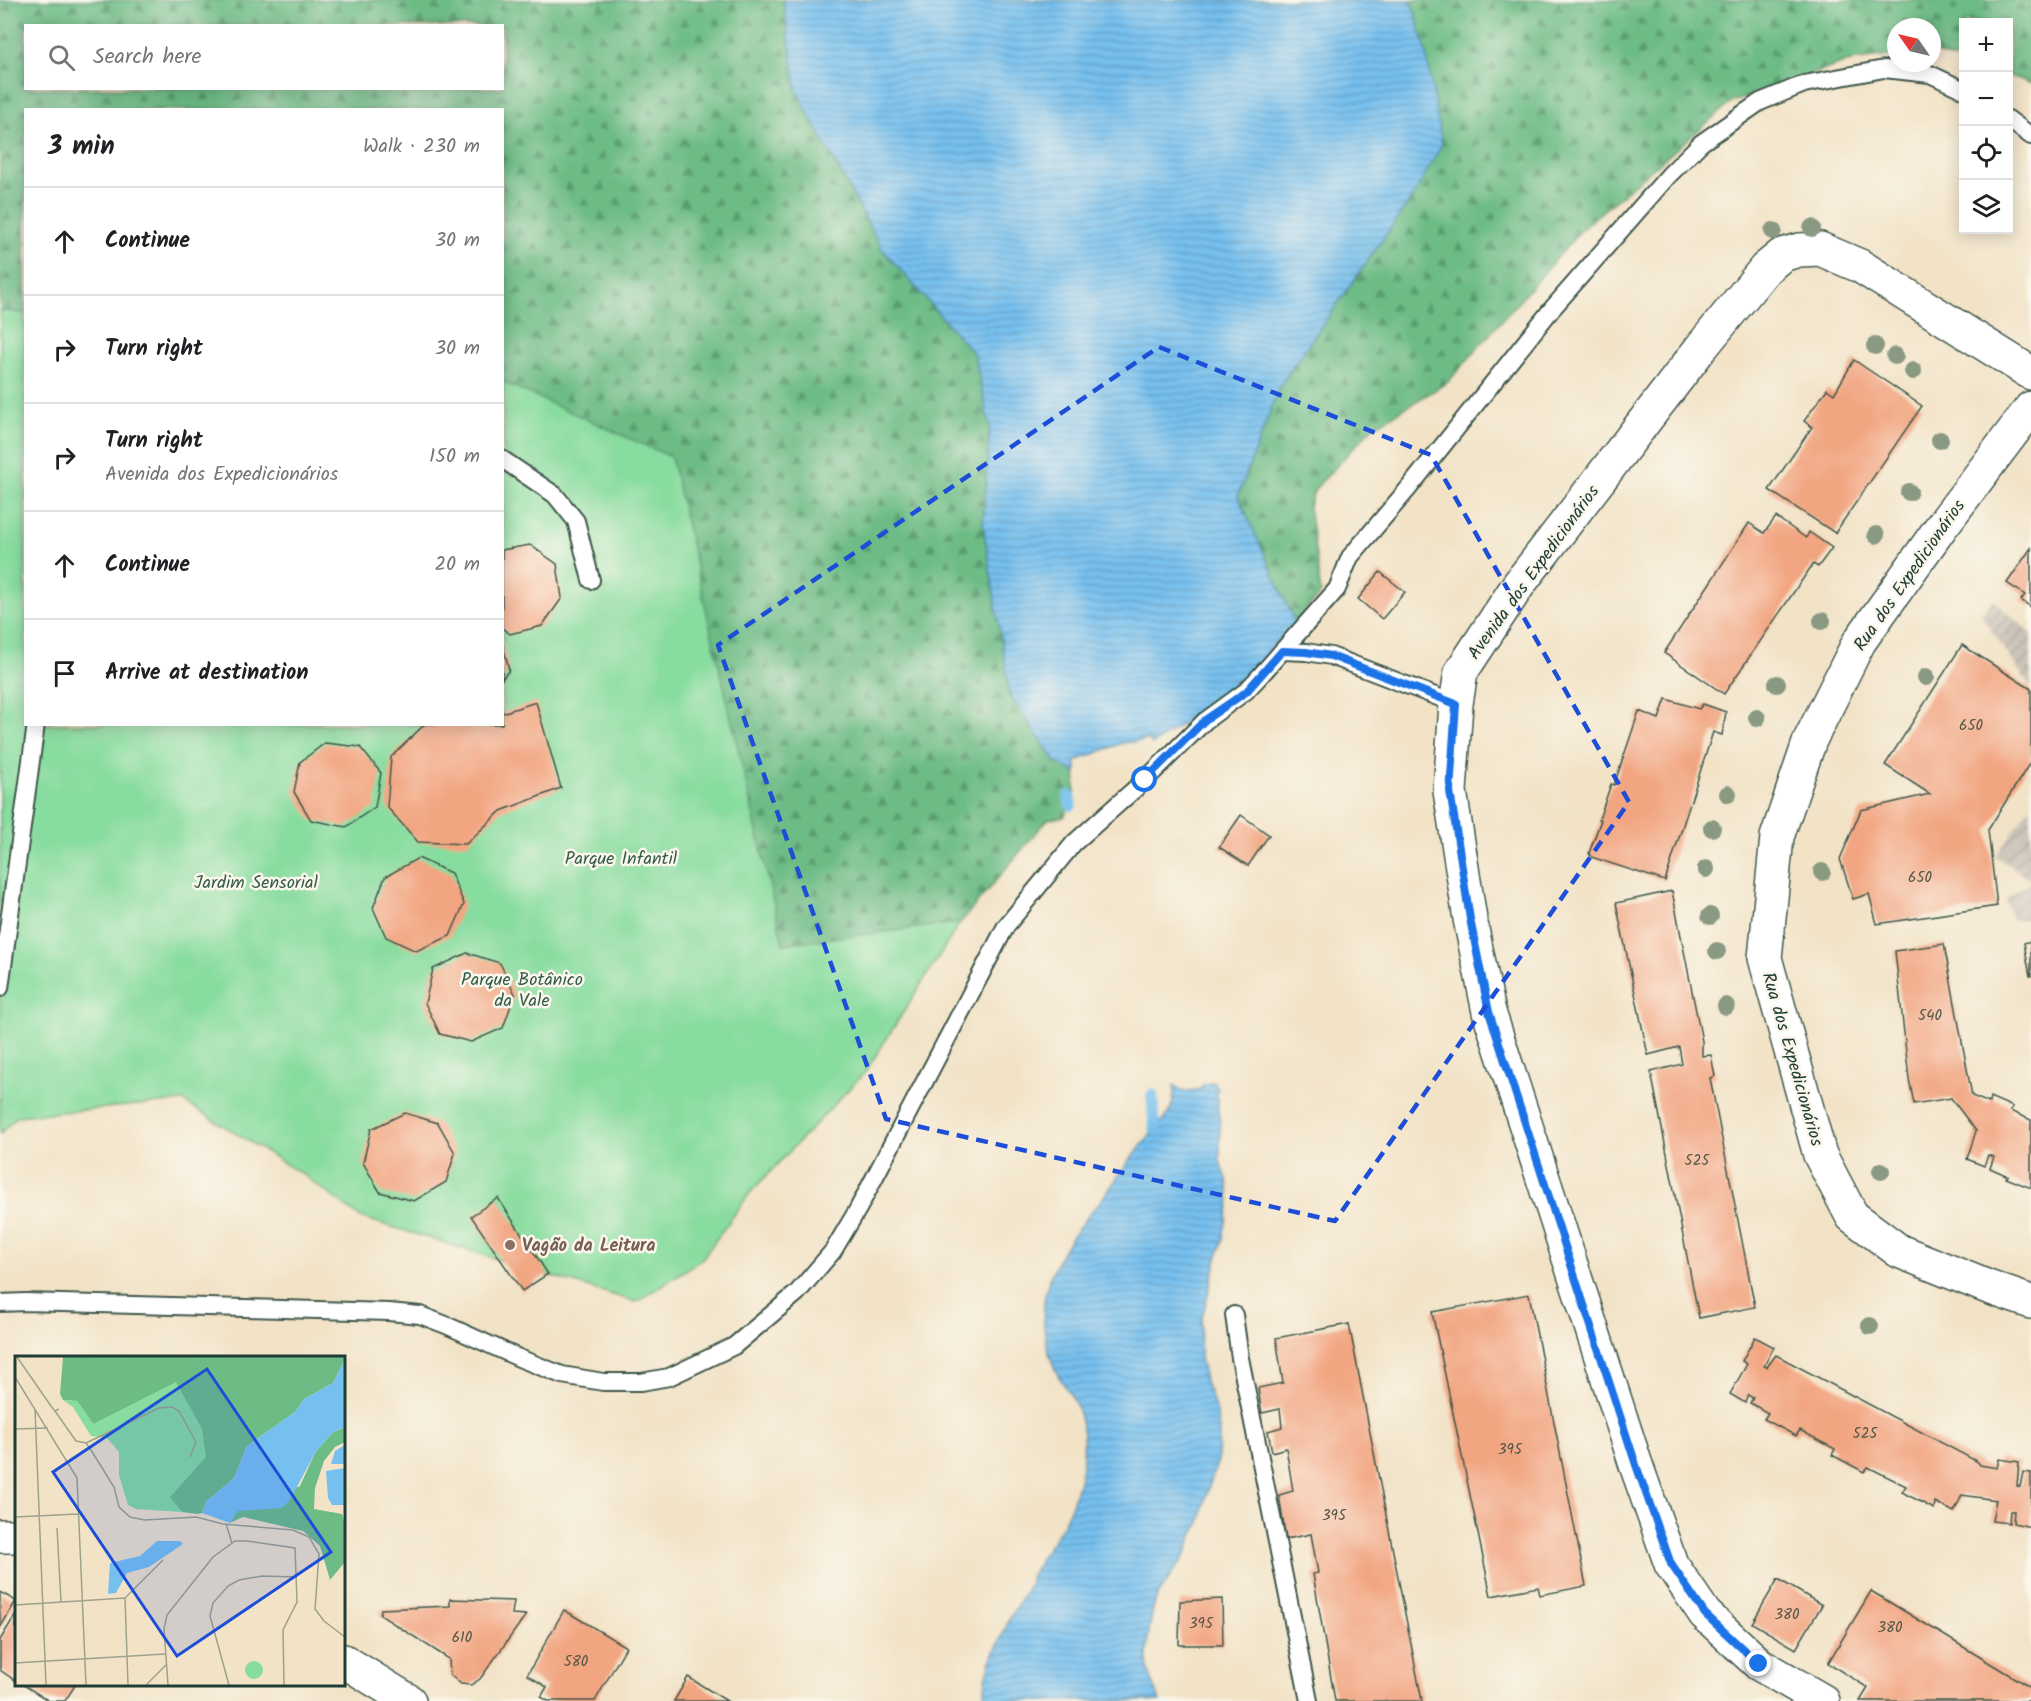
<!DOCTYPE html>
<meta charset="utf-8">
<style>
:root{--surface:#fff;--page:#f2f2f2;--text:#202124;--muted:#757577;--line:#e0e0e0}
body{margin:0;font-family:Kalam,sans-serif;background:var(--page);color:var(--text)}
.controls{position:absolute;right:18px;top:18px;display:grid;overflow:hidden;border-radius:0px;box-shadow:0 3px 15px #0003}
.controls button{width:54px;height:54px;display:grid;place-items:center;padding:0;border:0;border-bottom:2px solid var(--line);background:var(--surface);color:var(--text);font:30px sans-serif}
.compass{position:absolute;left:1887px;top:18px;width:54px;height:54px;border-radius:50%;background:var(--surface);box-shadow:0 3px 15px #0003;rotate:304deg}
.stop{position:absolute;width:18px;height:18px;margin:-14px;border:4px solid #1a73e8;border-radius:50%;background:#fff}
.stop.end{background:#1a73e8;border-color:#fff;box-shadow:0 2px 6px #0008}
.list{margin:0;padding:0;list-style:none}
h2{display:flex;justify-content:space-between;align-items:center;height:78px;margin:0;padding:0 24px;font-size:26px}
h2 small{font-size:20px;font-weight:400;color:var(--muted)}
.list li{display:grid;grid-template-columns:39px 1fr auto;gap:18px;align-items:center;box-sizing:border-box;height:108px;padding:0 24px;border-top:2px solid var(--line)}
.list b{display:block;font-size:22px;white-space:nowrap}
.list p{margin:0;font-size:20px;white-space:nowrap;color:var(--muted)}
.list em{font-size:20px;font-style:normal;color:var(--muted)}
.icon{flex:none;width:33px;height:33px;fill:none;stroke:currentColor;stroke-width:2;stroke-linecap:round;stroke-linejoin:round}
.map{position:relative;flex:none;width:2031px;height:1701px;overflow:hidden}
.search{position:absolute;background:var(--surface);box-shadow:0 3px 15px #0003;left:24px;top:24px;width:480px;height:66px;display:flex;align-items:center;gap:15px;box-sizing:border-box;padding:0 21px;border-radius:0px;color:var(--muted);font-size:22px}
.panel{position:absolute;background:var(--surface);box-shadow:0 3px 15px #0003;left:24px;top:108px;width:480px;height:618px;border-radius:0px}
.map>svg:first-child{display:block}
.industrial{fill:url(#industrial-furrows)}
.forest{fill:url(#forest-firs);stroke:#467c5d;stroke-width:1.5;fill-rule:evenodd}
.green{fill:#87dc9f;stroke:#538c6a;stroke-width:1.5}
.water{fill:url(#water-rules);stroke:#4a7e92;stroke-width:1.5}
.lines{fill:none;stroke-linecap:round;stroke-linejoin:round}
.stream{stroke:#76c0ef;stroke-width:12}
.building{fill:#f2a581}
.service-casing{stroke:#3f564a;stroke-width:20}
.minor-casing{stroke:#3f564a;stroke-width:36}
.service{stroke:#fff;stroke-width:16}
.minor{stroke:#fff;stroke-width:33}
.tree{fill:#8a9982}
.route{stroke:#1a73e8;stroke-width:8}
.marked{fill:none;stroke:#1d4ed8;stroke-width:4.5;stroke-dasharray:12 8;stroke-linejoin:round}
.education-dot{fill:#8d6e63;stroke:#fbf7ec;stroke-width:2}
.labels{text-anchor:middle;stroke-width:5;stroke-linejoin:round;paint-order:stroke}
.number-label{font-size:15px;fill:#545747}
.street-label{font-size:18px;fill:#1f3d34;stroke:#fbf7ec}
.park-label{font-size:18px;fill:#345d49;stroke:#fbf7ec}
.education-label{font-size:18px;font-weight:bold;fill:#785e54;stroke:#fbf7ec;text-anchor:start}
.inset-road{fill:none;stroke:#9ea18c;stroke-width:1.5}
.view{fill:#1d4ed8;fill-opacity:0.15;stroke:#1d4ed8;stroke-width:3}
.inset-edge{fill:none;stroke:#1f3d34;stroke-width:3}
</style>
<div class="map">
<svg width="2031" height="1701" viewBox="0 0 2031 1701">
<defs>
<pattern id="industrial-furrows" width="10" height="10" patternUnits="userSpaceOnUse" patternTransform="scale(1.5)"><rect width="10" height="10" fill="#cbc3b8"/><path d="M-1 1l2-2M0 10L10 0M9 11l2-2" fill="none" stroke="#aea89f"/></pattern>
<pattern id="forest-firs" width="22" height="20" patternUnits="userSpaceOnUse" patternTransform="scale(1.5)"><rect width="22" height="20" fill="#6dbc86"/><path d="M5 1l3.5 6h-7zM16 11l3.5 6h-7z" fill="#599a6e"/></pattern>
<pattern id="water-rules" width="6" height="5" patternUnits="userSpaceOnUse" patternTransform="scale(1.5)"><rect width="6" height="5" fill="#76c0ef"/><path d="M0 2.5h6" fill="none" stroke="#609dc2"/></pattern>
</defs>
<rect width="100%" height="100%" fill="#fbf7ec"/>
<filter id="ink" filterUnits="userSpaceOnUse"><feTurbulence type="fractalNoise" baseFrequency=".0167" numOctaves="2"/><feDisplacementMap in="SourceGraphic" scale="12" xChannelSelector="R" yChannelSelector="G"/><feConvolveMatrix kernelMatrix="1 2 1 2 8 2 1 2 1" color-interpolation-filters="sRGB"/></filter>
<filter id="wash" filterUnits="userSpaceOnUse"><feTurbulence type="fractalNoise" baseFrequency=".008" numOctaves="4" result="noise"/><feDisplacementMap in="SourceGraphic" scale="24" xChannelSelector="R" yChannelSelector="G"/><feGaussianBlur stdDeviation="1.35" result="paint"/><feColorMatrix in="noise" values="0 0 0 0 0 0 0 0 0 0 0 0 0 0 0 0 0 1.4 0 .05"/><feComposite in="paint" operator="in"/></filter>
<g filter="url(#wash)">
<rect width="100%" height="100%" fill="#f2e3c7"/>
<g class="industrial">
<polygon points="1993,600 2031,633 2031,688 1981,615"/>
<polygon points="2031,805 2031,880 1996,856"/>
<polygon points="2031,882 2031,918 2013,921 2005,899"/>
</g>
<g class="forest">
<path d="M0,0H783L797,92L882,249L974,354L990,427L983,524L1010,696L1056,762L1076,774L1075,793L1064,817L1048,819L960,923L783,944L671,458L503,382L502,110H26L25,313L0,311ZM26,26H502V88H26Z"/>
<polygon points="1411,0 2031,0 2031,83 2009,76 2008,22 1964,22 1963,62 1932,52 1932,27 1896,27 1896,55 1850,61 1732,102 1585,226 1448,382 1372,428 1315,489 1309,506 1321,593 1295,622 1238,496 1280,385 1414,195 1425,46"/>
</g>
<polygon class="green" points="0,311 25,313 26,724 502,724 503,382 671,457 783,944 960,923 866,1071 750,1193 701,1260 636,1302 360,1217 302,1174 183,1101 17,1116 0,1134"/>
<g class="water">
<polygon points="783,0 1411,0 1425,46 1442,144 1414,195 1280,385 1238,496 1295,622 1241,683 1238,680 1233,683 1236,687 1152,745 1149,740 1122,743 1076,761 1076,774 1056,762 1010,696 983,524 990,427 974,354 882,249 797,92"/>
<path d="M1212,1082L1215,1083L1218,1089L1216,1093L1220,1124V1161L1227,1179L1230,1201L1222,1244L1217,1258L1201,1322L1200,1357L1206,1385L1216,1408L1219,1430L1218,1460L1205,1499L1200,1523L1193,1533L1187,1552L1157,1596L1153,1608L1148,1637L1147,1660L1148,1669L1160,1701H984L986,1679L991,1661L1011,1616L1029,1585L1031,1575L1038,1566L1039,1560C1046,1549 1056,1538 1062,1526C1081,1490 1092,1441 1075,1403C1070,1392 1061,1382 1056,1371C1045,1349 1040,1315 1046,1291C1055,1255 1080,1225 1103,1198C1112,1187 1118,1175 1127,1164C1136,1152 1146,1141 1155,1128C1170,1118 1175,1101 1174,1085L1184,1092L1200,1089L1203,1085Z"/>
</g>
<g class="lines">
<g class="stream">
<polyline points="1069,796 1071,805"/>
<polyline points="1152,1095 1155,1128"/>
</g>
</g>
<g id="blocks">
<g class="building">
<polygon points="1854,360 1922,406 1835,533 1769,490 1812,427 1804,421 1827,389 1834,394"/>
<polygon points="1776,517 1806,538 1809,532 1832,548 1818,567 1813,564 1724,694 1664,653 1749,523 1764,533"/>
<polygon points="530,545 557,564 562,598 542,626 510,634 502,628 502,550"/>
<polygon points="2031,548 2031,607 2021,600 2025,595 2007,583"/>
<polygon points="1380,572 1405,592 1382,619 1358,599"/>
<polygon points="502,641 509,670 502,679"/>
<polygon points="1962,645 2031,689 2031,761 1988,830 1997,906 1877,924 1869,894 1853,899 1840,859 1861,810 1930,794 1885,765"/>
<polygon points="1666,699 1699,709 1703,704 1726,712 1722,735 1713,732 1665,881 1591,857 1589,853 1601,820 1599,819 1611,784 1614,785 1639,711 1659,719"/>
<polygon points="536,702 561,788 501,811 466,844 418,842 387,807 391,757 425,724 502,724 502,713"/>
<polygon points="325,743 360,747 381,773 375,807 346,827 311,820 294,792 300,762"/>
<polygon points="1241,815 1269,835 1248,866 1219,847"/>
<polygon points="418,858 451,873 464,904 450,936 416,951 386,937 373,908 385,877"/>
<polygon points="1672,891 1702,1041 1702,1056 1711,1055 1715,1076 1710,1078 1755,1307 1699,1318 1651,1072 1682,1064 1679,1047 1648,1055 1616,903"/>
<polygon points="2031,941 2031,976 2030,976 2024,943"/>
<polygon points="1944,944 1972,1096 1989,1103 1990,1097 2013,1107 2010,1111 2031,1120 2031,1188 2006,1178 2008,1176 1990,1168 1994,1157 1988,1155 1984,1166 1967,1159 1976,1131 1951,1098 1914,1104 1909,1079 1895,951"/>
<polygon points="467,953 500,963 515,994 503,1028 471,1042 440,1034 425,1003 433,969"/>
<polygon points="405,1113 438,1123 455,1153 446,1182 414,1201 380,1192 363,1163 371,1129"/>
<polygon points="498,1198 548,1274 522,1291 471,1216"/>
<polygon points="1529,1294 1586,1586 1540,1595 1538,1587 1491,1596 1432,1312"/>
<polygon points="1349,1324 1422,1701 1335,1701 1313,1574 1318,1573 1311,1534 1286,1539 1279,1495 1293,1491 1286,1448 1272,1452 1268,1431 1282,1427 1280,1409 1262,1413 1258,1388 1283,1383 1276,1338"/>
<polygon points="1755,1337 1774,1347 1764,1366 1767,1367 1776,1355 1978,1462 1980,1465 1997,1468 1999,1459 2019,1462 2017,1486 2020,1487 2023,1472 2031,1473 2031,1527 2013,1523 2014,1511 2010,1511 2009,1523 1992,1521 1996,1500 1962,1495 1954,1512 1935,1502 1934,1509 1902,1492 1906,1486 1868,1467 1864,1472 1832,1455 1835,1449 1800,1430 1796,1436 1764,1419 1768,1413 1750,1403 1753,1398 1748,1395 1745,1403 1730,1394 1747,1364 1742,1361"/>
<polygon points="1778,1579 1822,1605 1796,1649 1752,1623"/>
<polygon points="1871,1591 2031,1688 2031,1701 1860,1701 1868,1688 1828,1663"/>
<polygon points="0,1592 16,1601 0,1628"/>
<polygon points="450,1599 514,1601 512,1614 526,1615 480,1679 471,1685 461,1684 450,1675 449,1659 380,1615 381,1609 450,1606"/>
<polygon points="1222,1599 1223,1645 1179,1645 1180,1601"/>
<polygon points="564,1610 626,1647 595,1701 548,1701 541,1697 547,1687 527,1675"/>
<polygon points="16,1614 16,1681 0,1670 0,1640"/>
<polygon points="688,1677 727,1701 674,1701"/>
<polygon points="22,1684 76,1684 65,1701 49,1701"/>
</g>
</g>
</g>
<g filter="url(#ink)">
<use href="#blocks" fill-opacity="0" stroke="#3f564a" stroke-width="1.5"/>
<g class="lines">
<g class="service-casing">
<g id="service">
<polyline points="2008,119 2031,136"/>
<polyline points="502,459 555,495 576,521 591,580"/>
<polyline points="1282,651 1306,652 1331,656 1456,704"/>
<polyline points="0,988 36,724"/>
<polyline points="0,1303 25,1302 389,1312 420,1315 446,1325 519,1358 562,1375 603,1382 641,1382 669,1377 734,1346 797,1293 833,1251 858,1209 1006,926 1074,843 1145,780 1205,721 1246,691 1260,676 1337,589 1350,557 1408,489 1551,310 1669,175 1701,143 1760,102 1804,84 1884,69 1930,74 1964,90"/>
<polyline points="1234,1315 1240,1358 1309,1701"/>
</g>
</g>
<g class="minor-casing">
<g id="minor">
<polyline points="2031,408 1941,527 1859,642 1810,740 1777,837 1765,958 1820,1155 1852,1216 1899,1251 1988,1287 2031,1302"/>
<polyline points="0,1536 16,1536"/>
<polyline points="344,1661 409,1701"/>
<polyline points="1823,1701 1759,1664 1705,1614 1671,1564 1636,1465 1489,1012 1470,919 1450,791 1456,704 1461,672 1519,584 1700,349 1765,269 1782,255 1799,250 1820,249 1860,266 2031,373"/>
</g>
</g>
<use href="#service" class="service"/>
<use href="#minor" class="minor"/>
</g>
<g class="tree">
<circle cx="1812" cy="228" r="9"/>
<circle cx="1773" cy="231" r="9"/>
<circle cx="1875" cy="346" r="9"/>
<circle cx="1895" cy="356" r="9"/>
<circle cx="1913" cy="371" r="9"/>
<circle cx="1940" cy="440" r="9"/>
<circle cx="1909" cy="492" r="9"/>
<circle cx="1876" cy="535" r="9"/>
<circle cx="1822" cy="621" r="9"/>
<circle cx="1926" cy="677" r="9"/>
<circle cx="1777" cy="684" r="9"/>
<circle cx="1757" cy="718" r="9"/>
<circle cx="1728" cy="794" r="9"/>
<circle cx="1712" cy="828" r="9"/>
<circle cx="1706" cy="869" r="9"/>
<circle cx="1822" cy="872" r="9"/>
<circle cx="1710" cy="916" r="9"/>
<circle cx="1717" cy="951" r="9"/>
<circle cx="1726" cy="1006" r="9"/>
<circle cx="1881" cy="1171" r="9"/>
<circle cx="1870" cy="1326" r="9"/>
</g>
</g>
<g class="lines" filter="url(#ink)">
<polyline class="route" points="1145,780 1205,720 1246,692 1282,651 1306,652 1331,656 1456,704 1450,791 1470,919 1489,1012 1636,1465 1671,1564 1705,1614 1759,1664"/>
</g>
<path class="marked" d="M1159,347L1431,455L1629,802L1335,1221L886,1119L718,645Z"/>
<circle class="education-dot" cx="510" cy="1245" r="6"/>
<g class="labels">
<g class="number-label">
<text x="1971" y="730">650</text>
<text x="1920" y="882">650</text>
<text x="1930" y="1020">540</text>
<text x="1697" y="1165">525</text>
<text x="1865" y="1438">525</text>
<text x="1510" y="1454">395</text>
<text x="1334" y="1520">395</text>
<text x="1787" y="1619">380</text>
<text x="1201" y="1628">395</text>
<text x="1890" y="1632">380</text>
<text x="462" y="1642">610</text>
<text x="576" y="1666">580</text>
</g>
<g class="street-label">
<text transform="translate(1533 572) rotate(-54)" y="6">Avenida dos Expedicionários</text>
<text transform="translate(1909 575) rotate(-55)" y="6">Rua dos Expedicionários</text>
<text transform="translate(1793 1059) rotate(74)" y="6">Rua dos Expedicionários</text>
</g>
<g class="park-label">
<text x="621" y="864">Parque Infantil</text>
<text x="256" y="888">Jardim Sensorial</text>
<text x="522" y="985">Parque Botânico<tspan x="522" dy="21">da Vale</tspan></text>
</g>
<g class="education-label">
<text x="522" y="1251">Vagão da Leitura</text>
</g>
</g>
<g transform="translate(15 1356)">
<rect width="330" height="330" fill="#f2e3c7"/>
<path d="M48,1H330V3L318,27L289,43L280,56L232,90L219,122L191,146L187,157L183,158L167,156L78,68L62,45L48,44L45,38ZM330,71V86L320,91L309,105L300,132L299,153L327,158L330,168V206L315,224L305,190L288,175L228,161L215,167L222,155L285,130L300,97L317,77Z" fill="#6dbc86"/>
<path d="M161,26L187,73L191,101L155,141L167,156L121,153L113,149L104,119V96L92,82L76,80L58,51L48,44L62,45L78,68ZM230 314a9 9 0 1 1 18 0a9 9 0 1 1-18 0Z" fill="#87dc9f"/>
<path d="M330,3V71L317,77L300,97L275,144L267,152L223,155L215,167L187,157L191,146L219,122L232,90L280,56L289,43L318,27ZM330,89V108H316L320,95ZM330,112V149H317L313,142L311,115ZM142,185H165L168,188L134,211L112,217L101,237L93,238L95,207L125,200Z" fill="#76c0ef"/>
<path class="inset-road" d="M2,1L36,50L40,55L44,53M0,21L62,122L71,329M20,53L31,329M40,55L61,85L71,87L76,94L99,131L104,151L115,161L130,164L181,161L208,168L278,174L294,181L304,198L300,253L309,265L330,281M0,73L33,72M71,87L144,52L157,51L164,55L181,86L175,101M0,161L63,158M211,168L217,187M42,172L46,246M110,242L113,329M110,242L148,204M0,249L110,242M0,307L150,298M131,329L151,309M153,329L149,273L152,259L198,201L220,185H232L280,192L282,246L268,274L269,329M214,329L195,260L198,247L213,230L224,224L247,220L282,221"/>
<path class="view" d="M192,13L316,196L162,300L38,116Z"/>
<rect width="330" height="330" class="inset-edge"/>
</g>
</svg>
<div class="controls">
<button>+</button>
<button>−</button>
<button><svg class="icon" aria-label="locate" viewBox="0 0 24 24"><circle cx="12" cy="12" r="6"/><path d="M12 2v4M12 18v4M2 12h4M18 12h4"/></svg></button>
<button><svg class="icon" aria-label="layers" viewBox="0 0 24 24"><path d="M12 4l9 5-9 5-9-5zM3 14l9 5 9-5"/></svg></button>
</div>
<svg class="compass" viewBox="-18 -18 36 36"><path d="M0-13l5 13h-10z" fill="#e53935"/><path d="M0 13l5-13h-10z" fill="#757577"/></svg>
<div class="stop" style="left:1145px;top:780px"></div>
<div class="stop end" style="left:1759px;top:1664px"></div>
<div class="search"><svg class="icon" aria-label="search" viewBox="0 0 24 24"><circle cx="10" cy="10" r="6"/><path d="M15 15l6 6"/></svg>Search here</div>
<section class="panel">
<h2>3 min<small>Walk · 230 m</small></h2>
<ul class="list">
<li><svg class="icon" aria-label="ahead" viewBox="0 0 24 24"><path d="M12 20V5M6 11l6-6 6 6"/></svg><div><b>Continue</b></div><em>30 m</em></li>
<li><svg class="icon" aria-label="right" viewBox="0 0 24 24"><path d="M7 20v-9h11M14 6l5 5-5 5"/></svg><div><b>Turn right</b></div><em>30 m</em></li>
<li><svg class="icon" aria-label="right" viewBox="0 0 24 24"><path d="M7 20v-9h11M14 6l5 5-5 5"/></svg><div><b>Turn right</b><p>Avenida dos Expedicionários</p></div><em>150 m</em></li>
<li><svg class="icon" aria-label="ahead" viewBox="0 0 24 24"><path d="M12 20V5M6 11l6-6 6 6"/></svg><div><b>Continue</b></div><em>20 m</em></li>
<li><svg class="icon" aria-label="arrive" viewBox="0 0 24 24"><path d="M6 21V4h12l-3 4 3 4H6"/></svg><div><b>Arrive at destination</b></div></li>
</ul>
</section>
</div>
